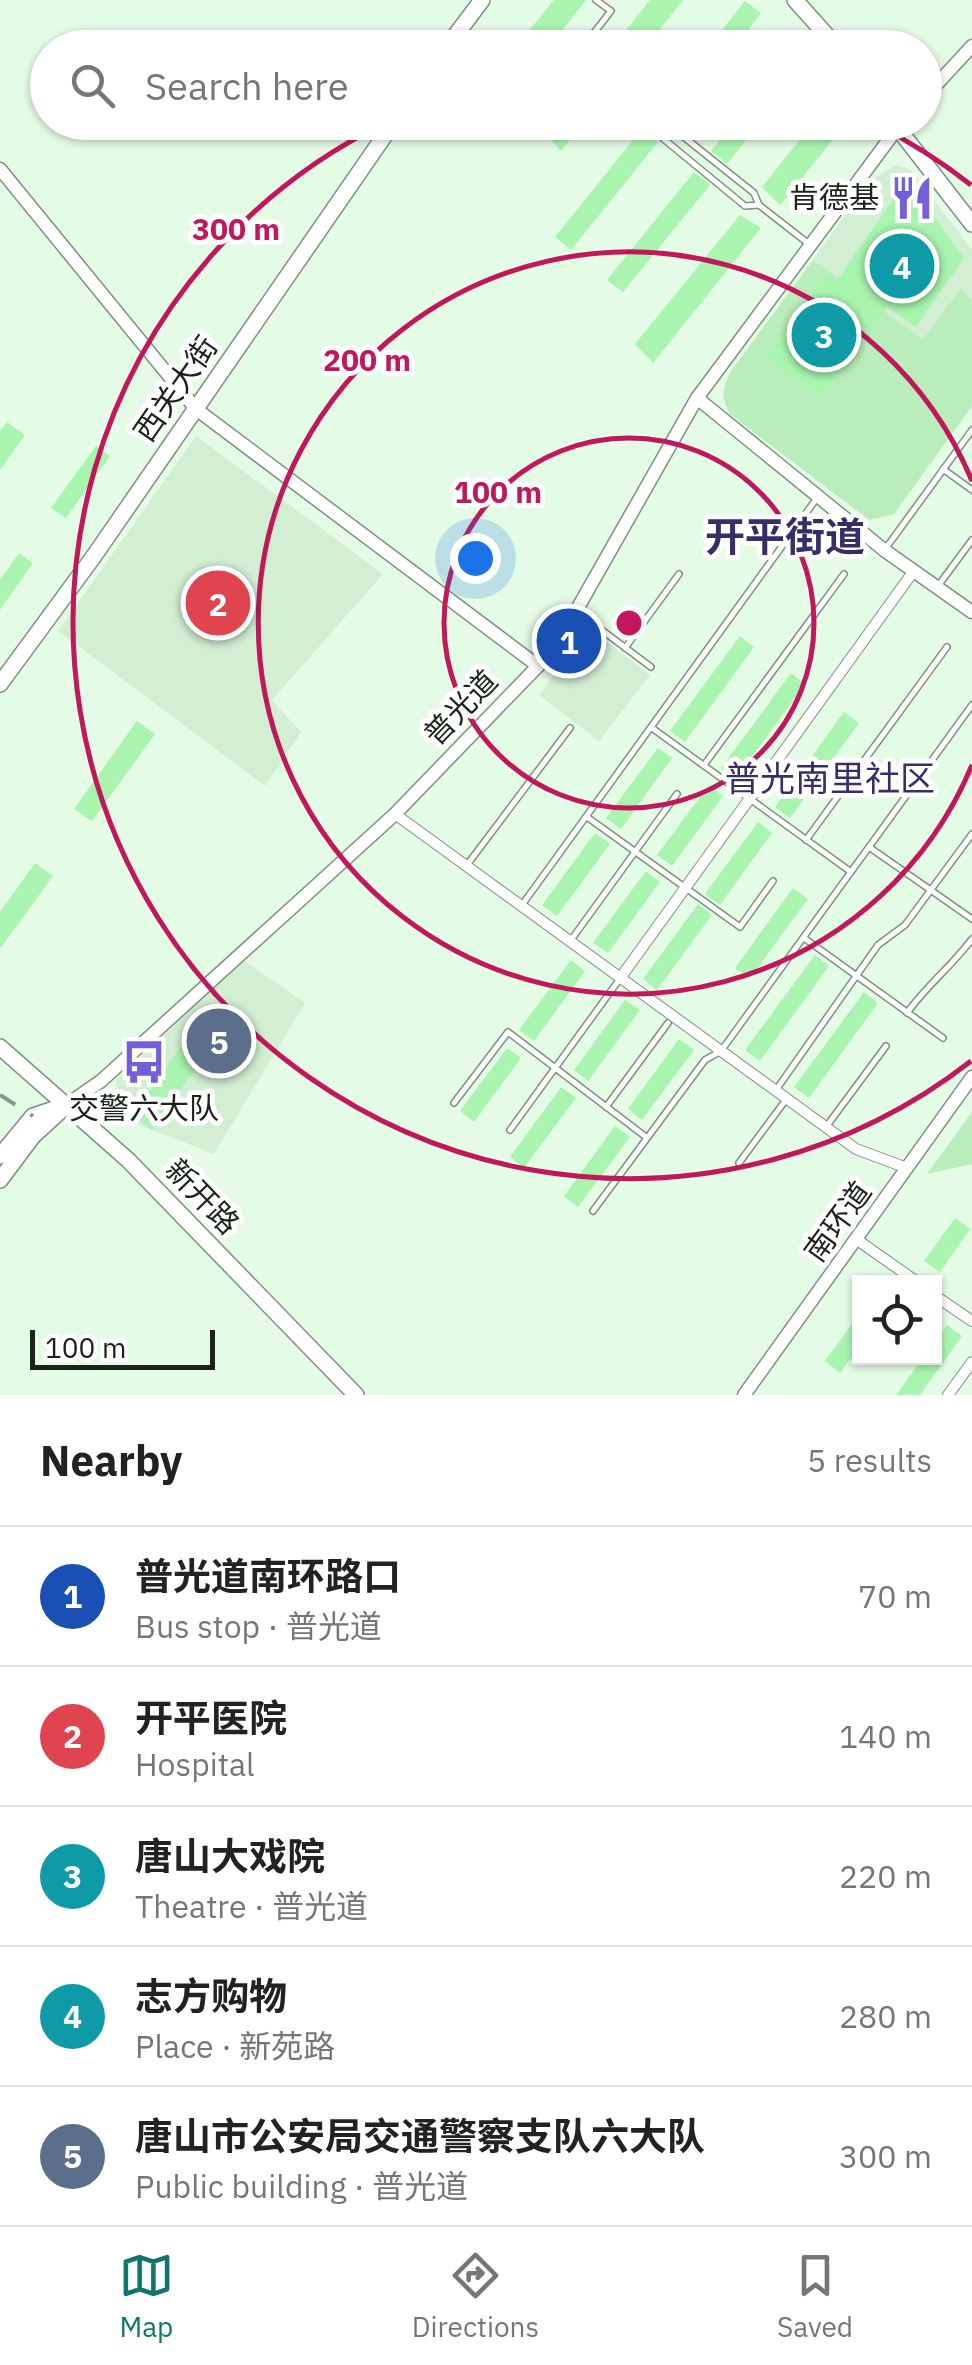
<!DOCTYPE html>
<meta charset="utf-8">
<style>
:root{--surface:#fff;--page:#f6f6f6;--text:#222;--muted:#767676;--line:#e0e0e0;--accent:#0f766e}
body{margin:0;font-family:"IBM Plex Sans","Noto Sans SC",sans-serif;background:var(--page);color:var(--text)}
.controls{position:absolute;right:30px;bottom:30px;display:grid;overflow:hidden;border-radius:0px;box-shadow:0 2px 8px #0004}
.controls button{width:90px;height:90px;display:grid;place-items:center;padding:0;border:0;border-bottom:2px solid var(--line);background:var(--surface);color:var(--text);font:50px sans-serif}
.scale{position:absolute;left:30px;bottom:25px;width:185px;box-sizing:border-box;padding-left:10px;border:5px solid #1a221a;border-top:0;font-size:28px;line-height:35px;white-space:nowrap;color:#1a221a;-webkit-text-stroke:8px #fff;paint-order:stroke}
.you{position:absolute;left:475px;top:558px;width:35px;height:35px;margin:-25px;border:8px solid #fff;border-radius:50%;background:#1a73e8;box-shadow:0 0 0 15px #1a73e833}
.badge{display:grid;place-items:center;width:65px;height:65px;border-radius:50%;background:var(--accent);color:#fff;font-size:32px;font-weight:700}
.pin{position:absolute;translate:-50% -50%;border:5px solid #fff;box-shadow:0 2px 10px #0006}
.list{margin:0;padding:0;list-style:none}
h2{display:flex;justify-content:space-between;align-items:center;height:130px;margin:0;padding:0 40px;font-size:42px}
h2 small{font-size:32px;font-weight:400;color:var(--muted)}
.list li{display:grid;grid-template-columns:65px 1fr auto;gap:30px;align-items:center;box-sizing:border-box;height:140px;padding:0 40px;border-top:2px solid var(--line)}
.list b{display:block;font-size:38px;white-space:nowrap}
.list p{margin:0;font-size:32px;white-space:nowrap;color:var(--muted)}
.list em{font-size:32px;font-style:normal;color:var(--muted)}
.icon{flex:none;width:55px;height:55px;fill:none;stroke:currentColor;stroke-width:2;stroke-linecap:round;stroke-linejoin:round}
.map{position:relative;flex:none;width:972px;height:1395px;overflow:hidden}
.search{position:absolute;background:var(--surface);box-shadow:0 2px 8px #0004;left:30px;right:30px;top:30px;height:110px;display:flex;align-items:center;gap:25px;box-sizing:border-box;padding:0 35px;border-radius:55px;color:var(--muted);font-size:38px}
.sheet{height:830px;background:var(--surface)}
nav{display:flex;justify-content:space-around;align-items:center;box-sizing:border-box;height:140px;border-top:2px solid var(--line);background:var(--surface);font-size:28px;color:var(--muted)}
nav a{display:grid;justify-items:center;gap:5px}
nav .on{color:var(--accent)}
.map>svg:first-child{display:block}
.built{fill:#d2efd4}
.green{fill:#b9eebc}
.building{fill:#a9f5b0}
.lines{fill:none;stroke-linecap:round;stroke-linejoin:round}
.service-casing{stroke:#7d927e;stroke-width:8}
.minor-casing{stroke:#7d927e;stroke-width:12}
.tertiary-casing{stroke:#7d927e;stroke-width:15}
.secondary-casing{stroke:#7d927e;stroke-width:18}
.service{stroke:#fff;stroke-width:5}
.minor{stroke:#fff;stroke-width:10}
.tertiary{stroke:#fff;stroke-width:12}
.secondary{stroke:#fff;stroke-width:15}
.rail{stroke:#869687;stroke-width:4;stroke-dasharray:18 18;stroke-linecap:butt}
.ring{fill:none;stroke:#c2185b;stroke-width:5}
.labels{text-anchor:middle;stroke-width:10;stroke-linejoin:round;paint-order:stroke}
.poi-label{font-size:30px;fill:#1a221a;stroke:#fff;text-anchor:end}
.street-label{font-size:30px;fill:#1a221a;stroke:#fff}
.quarter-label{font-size:35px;fill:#372e69;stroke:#fff}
.district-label{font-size:40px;font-weight:bold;fill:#372e69;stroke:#fff}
.centre{fill:#c2185b;stroke:#fff;stroke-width:5}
.ring-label{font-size:30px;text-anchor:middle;font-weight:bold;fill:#c2185b;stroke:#fff;stroke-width:10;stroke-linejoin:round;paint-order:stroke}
</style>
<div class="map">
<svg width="972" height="1395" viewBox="0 0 972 1395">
<rect width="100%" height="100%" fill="#e4fbe5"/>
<g class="built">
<polygon points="896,165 910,169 972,250 972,302 960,289 923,339 813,260 871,180"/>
<polygon points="196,436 383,574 272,700 301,732 265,786 58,631"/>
<polygon points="589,628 650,675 599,741 539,695"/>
<polygon points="243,960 305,1003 214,1154 119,1117 116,1080"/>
</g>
<g class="green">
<path d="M813,260L923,339L961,288L972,302V406L894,514L869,520L730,414C720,397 723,388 731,371Z"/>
<polygon points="972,1112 972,1164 927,1174"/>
</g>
<g class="building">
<polygon points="554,0 586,0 548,48 515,48"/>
<polygon points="650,0 683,0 645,48 612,48"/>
<polygon points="745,1 761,13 734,48 708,48"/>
<polygon points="552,122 584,122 561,151 544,132"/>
<polygon points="734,122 760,122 727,164 711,151"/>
<polygon points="814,122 847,122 780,205 762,187"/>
<polygon points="642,129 658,142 571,250 555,237"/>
<polygon points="694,172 710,185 623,292 607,280"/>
<polygon points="908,191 918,195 964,258 916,327 887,307 820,398 765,357 827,272 837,280 896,195"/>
<polygon points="740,215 761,228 653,363 635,344"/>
<polygon points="7,422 25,435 0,470 0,431"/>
<polygon points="96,446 110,456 66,518 51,508"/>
<polygon points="19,553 33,563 0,610 0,580"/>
<polygon points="740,636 754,647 685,742 670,731"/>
<polygon points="791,673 805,684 736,779 721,768"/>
<polygon points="844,712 859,723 790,818 775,807"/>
<polygon points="137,721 155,734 92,821 74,809"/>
<polygon points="658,748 672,758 621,829 606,818"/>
<polygon points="709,785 723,796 672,866 657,855"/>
<polygon points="758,822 772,833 720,905 705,894"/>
<polygon points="595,833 610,844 557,916 542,905"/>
<polygon points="35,863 53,876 0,949 0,912"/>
<polygon points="646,871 660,882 608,953 593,943"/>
<polygon points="793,888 808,899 750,978 735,968"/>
<polygon points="698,904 712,915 657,990 643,979"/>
<polygon points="815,955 829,966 760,1061 745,1050"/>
<polygon points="571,960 585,971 534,1041 519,1030"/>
<polygon points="864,992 878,1003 809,1098 794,1087"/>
<polygon points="625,1000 640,1010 588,1081 574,1070"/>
<polygon points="195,1027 215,1041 152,1130 132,1115"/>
<polygon points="679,1039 694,1050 642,1120 628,1109"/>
<polygon points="507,1048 521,1058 474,1122 460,1111"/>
<polygon points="561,1087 576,1098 524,1168 510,1157"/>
<polygon points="615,1126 630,1137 578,1207 564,1196"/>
<polygon points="955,1218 970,1229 940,1272 924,1261"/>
<polygon points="860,1313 860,1346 840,1373 825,1361"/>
<polygon points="947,1325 962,1336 920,1395 896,1395 923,1358 934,1358 934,1342"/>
</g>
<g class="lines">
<g class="service-casing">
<g id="service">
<polyline points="582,48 611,11 596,0"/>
<polyline points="643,122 745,206 759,205"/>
<polyline points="665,122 754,193 759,205 809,244"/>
<polyline points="943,469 972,490"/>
<polyline points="886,548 972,430"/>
<polyline points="938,586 972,540"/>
<polyline points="579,613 651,667"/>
<polyline points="625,648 679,574"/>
<polyline points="652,728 851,872"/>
<polyline points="704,765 844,574"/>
<polyline points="587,817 740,927 773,881"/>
<polyline points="806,840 947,647"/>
<polyline points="869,847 972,919"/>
<polyline points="467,865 570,728"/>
<polyline points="522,905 817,498"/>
<polyline points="804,938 943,1038"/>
<polyline points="571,940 677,794"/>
<path d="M907,1013C927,985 952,966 972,939"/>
<polyline points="776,1090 878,945 905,925 972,834"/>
<polyline points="454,1103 508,1032 646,1137"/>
<polyline points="606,1107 668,1023"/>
<polyline points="826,1127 886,1046"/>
<polyline points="510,1130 619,980"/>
<polyline points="739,1163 785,1101"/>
<polyline points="593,1211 705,1060 721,1051 972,705"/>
</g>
</g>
<g class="minor-casing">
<g id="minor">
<polyline points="395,814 856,1149 907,1168"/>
<polyline points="621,977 913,572"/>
<polyline points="856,1239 917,1282"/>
<polyline points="934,1295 972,1321"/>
<polyline points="948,1395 972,1362"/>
</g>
</g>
<g class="tertiary-casing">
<g id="tertiary">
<polyline points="924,98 972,46"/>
<polyline points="0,169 196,409 538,666"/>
<polyline points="697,398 884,550 972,612"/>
<polyline points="68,1104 101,1081 395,814 538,666 576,611 697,398 902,122"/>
<polyline points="744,1395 972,1077"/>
</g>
</g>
<g class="secondary-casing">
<g id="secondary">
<polyline points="795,0 838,48"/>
<polyline points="446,48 482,0"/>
<polyline points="893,122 972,224"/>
<polyline points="0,684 94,556 394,122"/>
<polyline points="0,1047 128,1160 356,1395"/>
<polyline points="0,1156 33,1116 60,1107"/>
<polyline points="0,1180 33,1136 68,1104"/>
</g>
</g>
<use href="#service" class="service"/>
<use href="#minor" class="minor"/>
<use href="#tertiary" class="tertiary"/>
<use href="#secondary" class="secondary"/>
<polyline class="rail" points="0,1095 33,1116"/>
</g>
<g class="ring">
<circle cx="629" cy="623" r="185"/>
<path d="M972 765A371 371 0 1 1 972 481"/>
<path d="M971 1061A556 556 0 1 1 385 123M873 123A556 556 0 0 1 971 185"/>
</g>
<defs>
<g id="restaurant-bare" transform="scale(3.45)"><path d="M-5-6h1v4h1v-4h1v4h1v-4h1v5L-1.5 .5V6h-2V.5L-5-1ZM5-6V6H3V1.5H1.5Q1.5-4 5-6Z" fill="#745fda" stroke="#fff" stroke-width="2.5" paint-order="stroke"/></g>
<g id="bus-bare" transform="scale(3.45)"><path d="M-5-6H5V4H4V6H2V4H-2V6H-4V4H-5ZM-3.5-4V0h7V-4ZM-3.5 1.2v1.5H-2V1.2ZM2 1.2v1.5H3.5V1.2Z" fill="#745fda" stroke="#fff" stroke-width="2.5" paint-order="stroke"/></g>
</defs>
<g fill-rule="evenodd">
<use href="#restaurant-bare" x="912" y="198"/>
<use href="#bus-bare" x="144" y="1062"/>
</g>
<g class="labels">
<g class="poi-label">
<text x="879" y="208">肯德基</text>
<text x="144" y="1119" text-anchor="middle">交警六大队</text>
</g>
<g class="street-label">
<text transform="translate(176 389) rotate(-55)" y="10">西关大街</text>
<text transform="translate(461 708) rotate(-46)" y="10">普光道</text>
<text transform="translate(202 1197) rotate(46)" y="10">新开路</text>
<text transform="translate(838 1222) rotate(-54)" y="10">南环道</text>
</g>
<g class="quarter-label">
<text x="830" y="791">普光南里社区</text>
</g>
<g class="district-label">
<text x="785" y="551">开平街道</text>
</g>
</g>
<circle cx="629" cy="623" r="15" class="centre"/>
<g class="ring-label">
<text x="236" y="240">300 m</text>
<text x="367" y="371">200 m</text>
<text x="498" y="503">100 m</text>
</g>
</svg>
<div class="controls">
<button><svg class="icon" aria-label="locate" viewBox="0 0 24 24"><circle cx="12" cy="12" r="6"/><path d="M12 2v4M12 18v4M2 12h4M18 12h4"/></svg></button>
</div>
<div class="scale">100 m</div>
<div class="you"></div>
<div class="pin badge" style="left:569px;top:641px;background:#1a4fb4">1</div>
<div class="pin badge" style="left:218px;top:603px;background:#e0444e">2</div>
<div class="pin badge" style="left:824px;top:335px;background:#0f9aa8">3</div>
<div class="pin badge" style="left:902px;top:266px;background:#0f9aa8">4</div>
<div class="pin badge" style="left:219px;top:1041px;background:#5c6f8a">5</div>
<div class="search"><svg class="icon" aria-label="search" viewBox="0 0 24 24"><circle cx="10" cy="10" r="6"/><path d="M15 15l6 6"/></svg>Search here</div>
</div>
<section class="sheet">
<h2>Nearby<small>5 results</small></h2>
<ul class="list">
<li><span class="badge" style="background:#1a4fb4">1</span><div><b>普光道南环路口</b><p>Bus stop · 普光道</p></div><em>70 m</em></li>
<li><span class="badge" style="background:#e0444e">2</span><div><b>开平医院</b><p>Hospital</p></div><em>140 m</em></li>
<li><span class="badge" style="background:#0f9aa8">3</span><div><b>唐山大戏院</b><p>Theatre · 普光道</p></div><em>220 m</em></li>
<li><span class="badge" style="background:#0f9aa8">4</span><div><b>志方购物</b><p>Place · 新苑路</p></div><em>280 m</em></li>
<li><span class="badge" style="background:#5c6f8a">5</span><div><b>唐山市公安局交通警察支队六大队</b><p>Public building · 普光道</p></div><em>300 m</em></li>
</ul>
</section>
<nav>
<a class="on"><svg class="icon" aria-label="map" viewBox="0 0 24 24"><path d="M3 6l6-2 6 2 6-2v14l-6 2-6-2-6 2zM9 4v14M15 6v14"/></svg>Map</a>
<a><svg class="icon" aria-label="directions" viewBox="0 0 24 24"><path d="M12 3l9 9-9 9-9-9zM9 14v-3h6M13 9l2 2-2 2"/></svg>Directions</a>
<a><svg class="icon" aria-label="saved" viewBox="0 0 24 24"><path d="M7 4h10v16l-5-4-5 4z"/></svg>Saved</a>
</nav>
